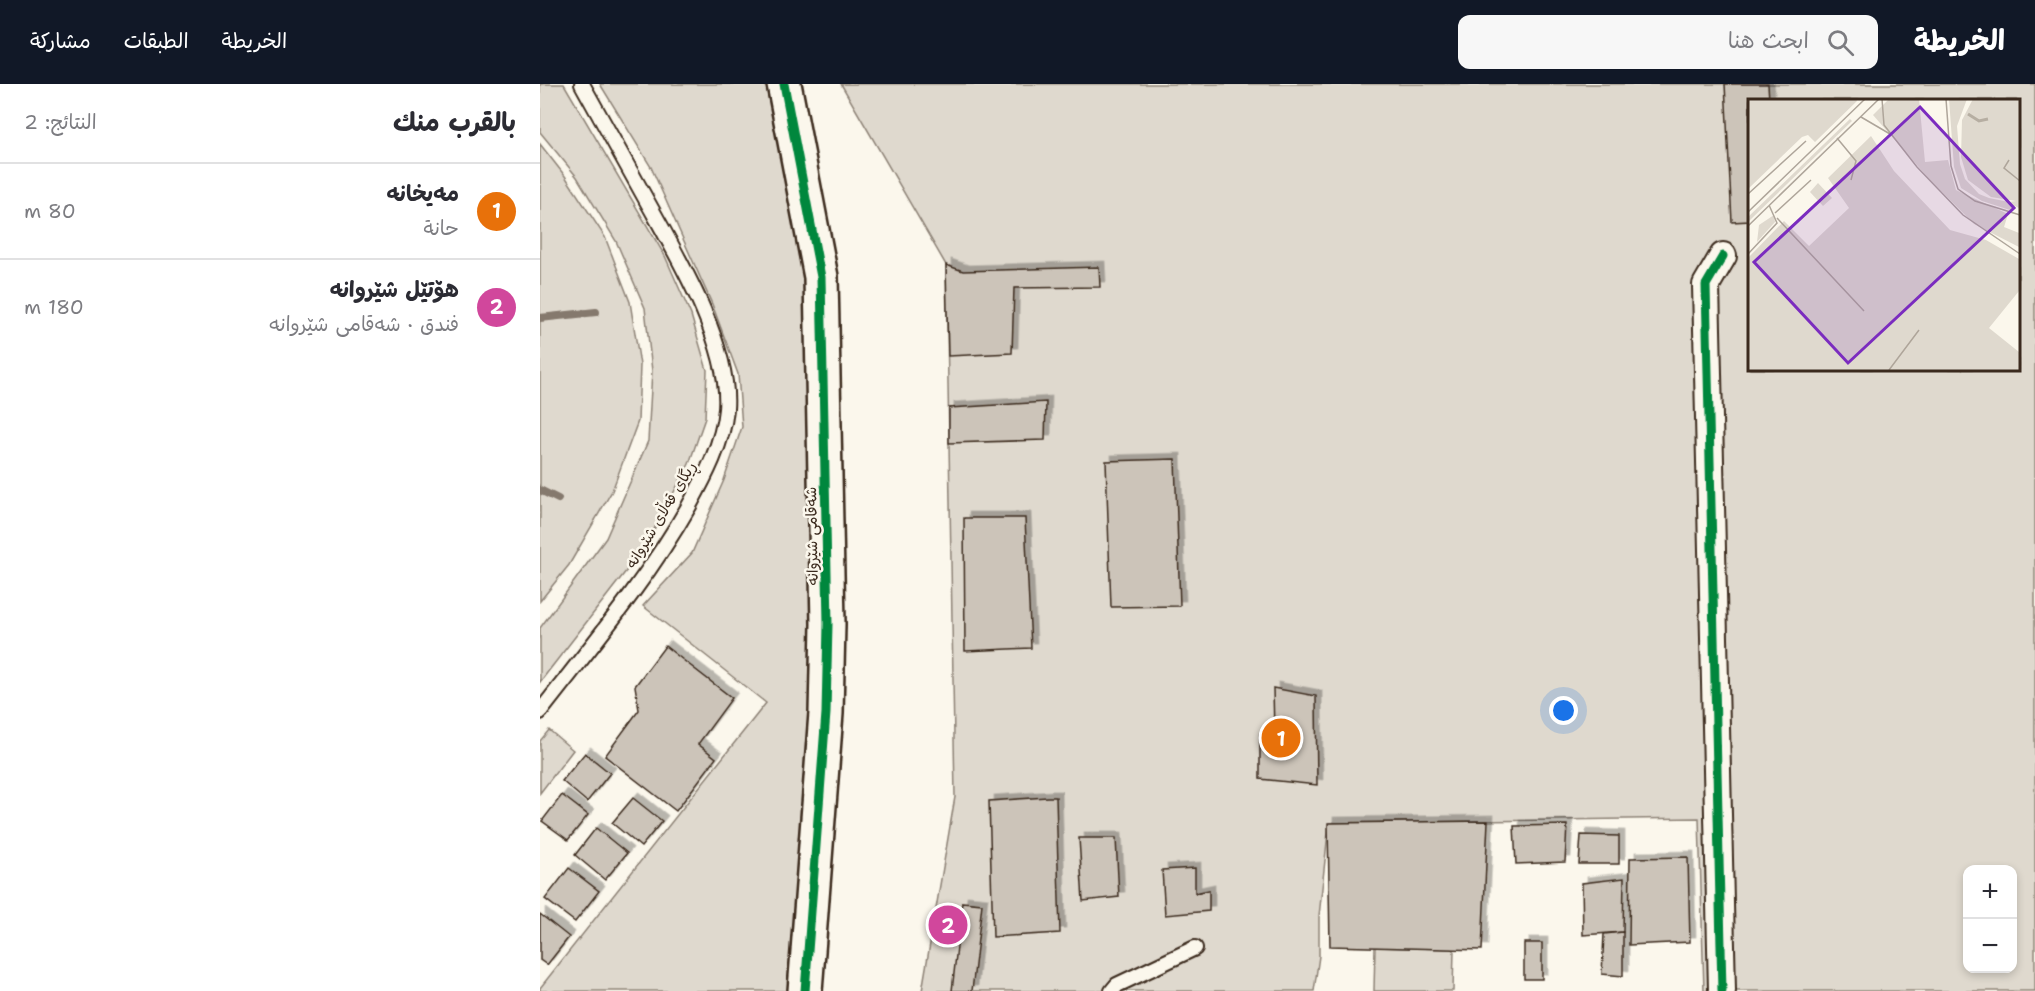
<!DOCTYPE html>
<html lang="ar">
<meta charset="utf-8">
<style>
:root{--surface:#fff;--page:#f7f7f7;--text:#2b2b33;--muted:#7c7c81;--line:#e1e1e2;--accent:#111827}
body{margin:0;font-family:"Shantell Sans","Playpen Sans Arabic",sans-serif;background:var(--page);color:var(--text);direction:rtl}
.controls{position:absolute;right:18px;bottom:18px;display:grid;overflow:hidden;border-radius:12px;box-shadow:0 3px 9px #0003}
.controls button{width:54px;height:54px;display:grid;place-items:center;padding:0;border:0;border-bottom:2px solid var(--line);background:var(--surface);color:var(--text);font:30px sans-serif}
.you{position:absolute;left:1024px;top:627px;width:21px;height:21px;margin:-15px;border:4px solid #fff;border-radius:50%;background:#1a73e8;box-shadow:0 0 0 9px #1a73e833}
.badge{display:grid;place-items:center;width:39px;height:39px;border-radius:50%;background:var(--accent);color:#fff;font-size:20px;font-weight:700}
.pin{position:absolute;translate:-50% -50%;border:3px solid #fff;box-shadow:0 2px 6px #0006}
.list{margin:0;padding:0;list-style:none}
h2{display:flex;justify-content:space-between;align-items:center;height:78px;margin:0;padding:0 24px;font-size:26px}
h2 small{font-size:20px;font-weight:400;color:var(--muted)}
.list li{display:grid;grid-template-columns:39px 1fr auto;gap:18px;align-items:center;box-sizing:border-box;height:96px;padding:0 24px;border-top:2px solid var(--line)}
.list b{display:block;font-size:22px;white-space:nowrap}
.list p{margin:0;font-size:20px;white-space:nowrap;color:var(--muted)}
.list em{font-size:20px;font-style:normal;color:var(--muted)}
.icon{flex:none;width:33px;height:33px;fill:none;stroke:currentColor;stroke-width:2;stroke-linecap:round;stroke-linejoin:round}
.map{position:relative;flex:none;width:1495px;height:907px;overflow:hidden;direction:ltr}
header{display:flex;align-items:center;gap:36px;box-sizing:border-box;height:84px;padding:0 30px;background:var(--accent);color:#fff}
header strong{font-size:28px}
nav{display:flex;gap:33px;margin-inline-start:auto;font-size:21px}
.search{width:420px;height:54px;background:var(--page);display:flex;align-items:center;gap:15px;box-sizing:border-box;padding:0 21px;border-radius:12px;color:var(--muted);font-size:22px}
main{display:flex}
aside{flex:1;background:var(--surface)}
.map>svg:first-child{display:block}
.green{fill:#dfd9ce;stroke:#8d8276;stroke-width:1.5;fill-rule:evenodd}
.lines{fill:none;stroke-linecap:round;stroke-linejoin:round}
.stream{stroke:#85796d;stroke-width:8}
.building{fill:#ccc4b9;stroke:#3b2a1e;stroke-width:1.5;filter:url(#shadow)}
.lane-casing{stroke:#3b2a1e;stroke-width:18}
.street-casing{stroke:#3b2a1e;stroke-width:30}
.secondary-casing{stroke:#3b2a1e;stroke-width:38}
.lane{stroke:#fbf7ec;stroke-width:14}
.street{stroke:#fbf7ec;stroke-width:26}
.secondary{stroke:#fbf7ec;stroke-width:33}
.cycleway-casing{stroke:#fbf7ec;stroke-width:13}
.cycleway{stroke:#00873e;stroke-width:9}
.labels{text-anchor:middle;stroke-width:5;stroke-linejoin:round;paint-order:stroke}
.street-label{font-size:15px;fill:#3b2a1e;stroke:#fbf7ec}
.inset-river{fill:none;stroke:#b6aea2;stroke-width:3}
.inset-road{fill:none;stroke:#aea59a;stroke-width:1.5}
.view{fill:#7b2cbf;fill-opacity:0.15;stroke:#7b2cbf;stroke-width:3}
.inset-edge{fill:none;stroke:#3b2a1e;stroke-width:3}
</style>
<header>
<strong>الخريطة</strong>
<div class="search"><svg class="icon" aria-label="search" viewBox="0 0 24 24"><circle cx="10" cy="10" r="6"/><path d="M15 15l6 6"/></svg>ابحث هنا</div>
<nav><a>الخريطة</a><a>الطبقات</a><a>مشاركة</a></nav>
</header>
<main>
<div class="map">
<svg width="1495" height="907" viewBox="0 0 1495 907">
<defs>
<filter id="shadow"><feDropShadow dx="5.5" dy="-5.5" stdDeviation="0" flood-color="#0004"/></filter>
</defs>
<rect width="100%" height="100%" fill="#fbf7ec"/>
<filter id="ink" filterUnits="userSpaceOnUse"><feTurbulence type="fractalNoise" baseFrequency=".0167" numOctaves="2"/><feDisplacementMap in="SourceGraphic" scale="12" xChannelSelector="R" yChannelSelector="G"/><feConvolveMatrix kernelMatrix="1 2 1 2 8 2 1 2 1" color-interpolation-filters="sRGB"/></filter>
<g filter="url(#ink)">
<g class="green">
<polygon points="0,0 24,0 125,172 151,231 167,286 165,334 149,380 104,464 0,598 0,544 66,454 108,357 112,287 105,224 76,157 37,93 0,48"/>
<polygon points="60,0 232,0 291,332 266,907 0,907 0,904 226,619 103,522 152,469 184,396 202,343 198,290 172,220 111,83"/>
<path d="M301,0H1495V907H1164L1159,734L789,739L779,832V872L774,907H382L415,713L406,181ZM1210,16H1478V285H1210ZM1428,786H1472V884H1428Z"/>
<polygon points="0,60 25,92 65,153 90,218 100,281 98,337 72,407 29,481 0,517"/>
<polygon points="9,646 33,666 0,709 0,657"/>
<polygon points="835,863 914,865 913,907 834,907"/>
</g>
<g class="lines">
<g class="stream">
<polyline points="0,234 56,228"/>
<polyline points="0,406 18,415"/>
</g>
</g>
<g class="building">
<polygon points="1185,0 1228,0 1229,16 1210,16 1210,137 1192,138"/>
<polygon points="406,181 423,187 559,183 560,203 474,204 472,269 408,272"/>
<polygon points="506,318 505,356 409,359 409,324"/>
<polygon points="635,375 640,522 571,523 566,377"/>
<polygon points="424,434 485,434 491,564 425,567"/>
<polygon points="125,562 192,614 158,660 176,674 136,727 65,672 99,626 95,602"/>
<polygon points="733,604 776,612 777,701 720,695 720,650 734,648"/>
<polygon points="45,669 70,689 47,718 22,697"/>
<polygon points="22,711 48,731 28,756 2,737"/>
<polygon points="507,713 516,713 520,849 453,853 449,717"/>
<polygon points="93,714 122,737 101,763 72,739"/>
<polygon points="948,737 942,866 790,862 788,739"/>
<polygon points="1027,741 1025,778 976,780 974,742"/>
<polygon points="56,744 87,769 65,796 35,771"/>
<polygon points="1041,751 1079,752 1079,780 1039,780"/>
<polygon points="539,754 576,754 579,813 543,817"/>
<polygon points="1148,773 1150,858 1089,861 1090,774"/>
<polygon points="29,784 59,807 35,838 5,815"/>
<polygon points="655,784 655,809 669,806 669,827 625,831 622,786"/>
<polygon points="1084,794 1083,848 1043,851 1042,799"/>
<polygon points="422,818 442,820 432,907 412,907"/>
<polygon points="0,830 29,853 7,881 0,876"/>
<polygon points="1083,848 1083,892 1062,890 1064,850"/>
<rect x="984" y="859" width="18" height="36"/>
</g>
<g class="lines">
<g class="lane-casing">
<g id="lane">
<path d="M0,628C52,561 107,496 149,422C165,393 183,359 186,325C191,262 138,173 108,119C86,80 64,40 42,0"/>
<polyline points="572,907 577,901 655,864"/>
</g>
</g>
<g class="street-casing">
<polyline id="street" points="1182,907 1166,201 1183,172"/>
</g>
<g class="secondary-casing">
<polyline id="secondary" points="244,0 281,193 288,540 286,629 265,907"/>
</g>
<use href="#lane" class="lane"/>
<use href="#street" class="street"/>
<use href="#secondary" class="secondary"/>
<g class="cycleway-casing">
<g id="cycleway">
<polyline points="244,0 281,193 288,540 286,629 265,907"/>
<polyline points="1182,907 1166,201 1183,172"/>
</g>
</g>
<use href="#cycleway" class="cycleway"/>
</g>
</g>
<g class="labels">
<g class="street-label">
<text transform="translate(121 431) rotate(-59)" y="5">ڕیگای قەڵای شێروانە</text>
<text transform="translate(272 452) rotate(-91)" y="5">شەقامی شێروانە</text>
</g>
</g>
<g transform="translate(1208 15)">
<rect width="272" height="272" fill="#fbf7ec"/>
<path d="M0,0H108L109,2L67,43L60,36L54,38L0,90ZM141,0H171L177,63L200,61L208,91L260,115L256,128L271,134V148L226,125L181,80L125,16ZM201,0H219L209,27L212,65L217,80L231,95L241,99L261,103L268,102L243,98L220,81L213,58L214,21L225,0H271V109L267,107L265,112L234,102L213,89L206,68ZM102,20L104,22L0,123V118ZM123,37L146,72L202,131L238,141L271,160V192L241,229L271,253V271H0V159L36,122L61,147L101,109L80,79ZM70,84L84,99L75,107L62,93ZM26,116L27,123L9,143L11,126Z" fill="#dfd9ce"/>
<path class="inset-river" d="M220,15L231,22L240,20"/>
<path class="inset-road" d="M134,0L136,26L169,68L215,116L272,155M198,0L203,67L210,90L227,102L272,116M113,18L142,35M89,39L108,62L103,81M261,61L256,69L272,82M0,95L58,42M0,113L117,0M27,114L63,81M29,119L116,212M0,127L131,0M0,155L29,124L21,106M141,271L171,231"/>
<path class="view" d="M172,8L266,109L100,264L6,163Z"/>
<rect width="272" height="272" class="inset-edge"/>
</g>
</svg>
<div class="controls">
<button>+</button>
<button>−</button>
</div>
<div class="you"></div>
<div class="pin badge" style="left:741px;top:654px;background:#e8710a">1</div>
<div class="pin badge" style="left:408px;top:841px;background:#d1479c">2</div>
</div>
<aside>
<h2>بالقرب منك<small>النتائج: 2</small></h2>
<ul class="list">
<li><span class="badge" style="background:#e8710a">1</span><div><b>مەیخانە</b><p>حانة</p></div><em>80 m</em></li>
<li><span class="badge" style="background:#d1479c">2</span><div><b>هۆتێل شێروانە</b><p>فندق · شەقامی شێروانە</p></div><em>180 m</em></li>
</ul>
</aside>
</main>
